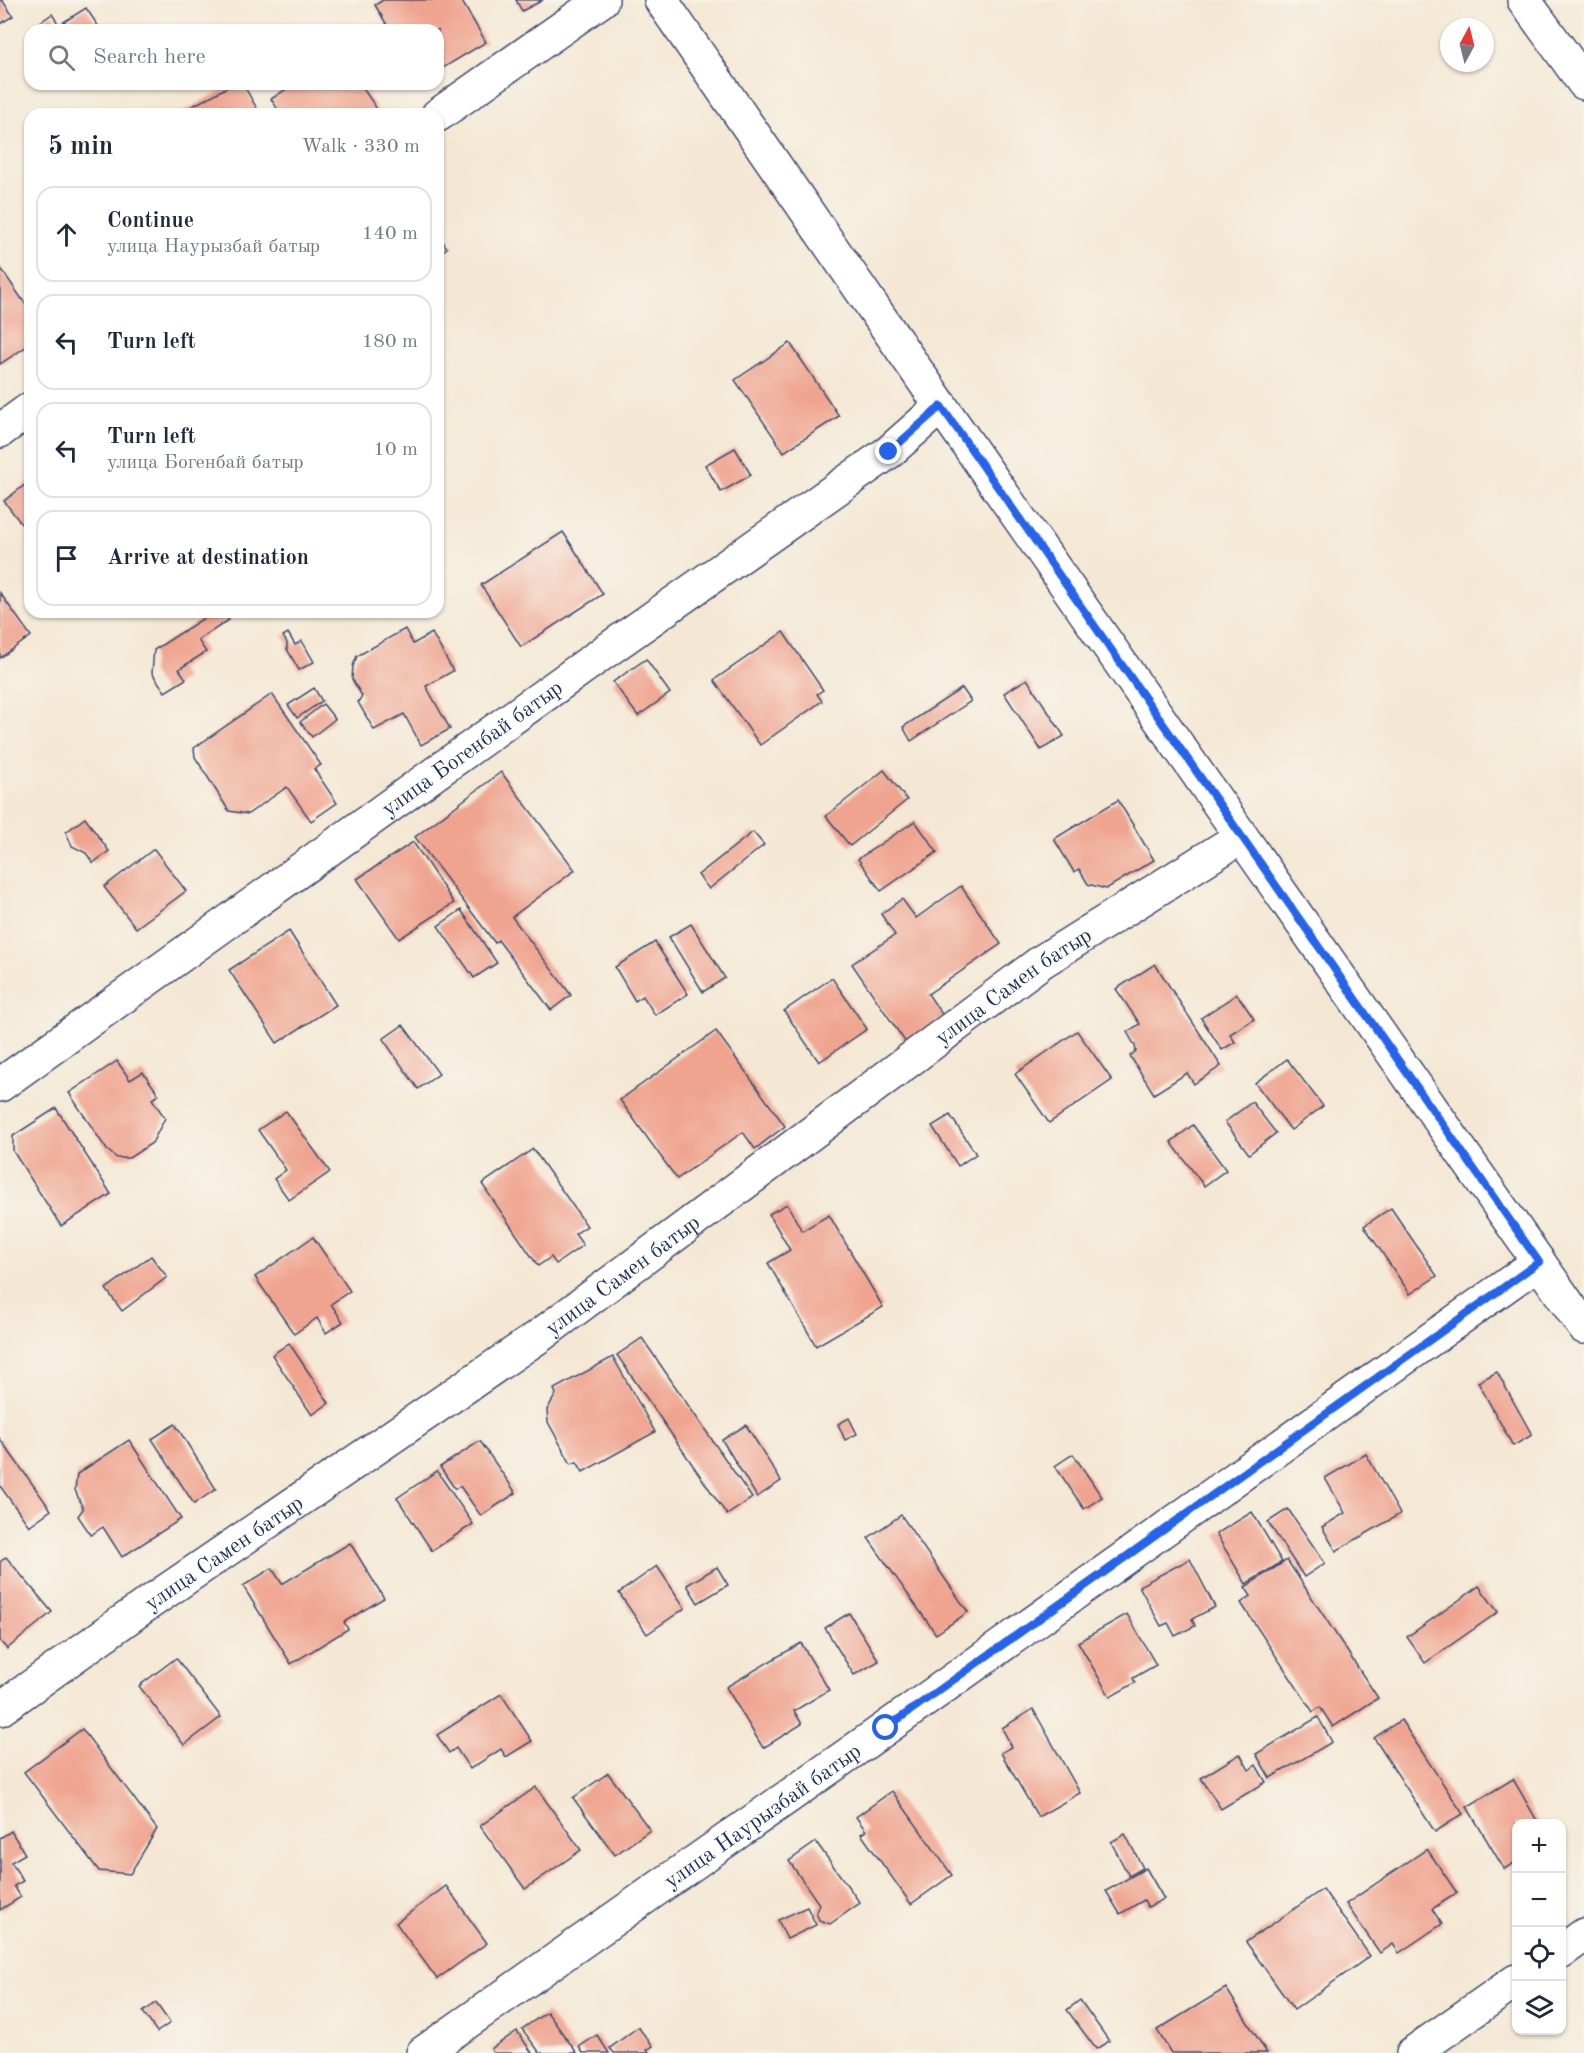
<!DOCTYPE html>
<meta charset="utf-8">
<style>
:root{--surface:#fff;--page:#f2f2f3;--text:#1f2937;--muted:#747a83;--line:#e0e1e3}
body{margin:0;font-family:"Old Standard TT",serif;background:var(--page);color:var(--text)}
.controls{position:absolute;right:18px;bottom:18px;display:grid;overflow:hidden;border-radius:12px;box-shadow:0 2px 4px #0004}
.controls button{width:54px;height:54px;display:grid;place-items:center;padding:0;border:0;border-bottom:2px solid var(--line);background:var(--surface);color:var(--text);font:30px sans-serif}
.compass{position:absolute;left:1440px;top:18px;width:54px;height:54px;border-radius:50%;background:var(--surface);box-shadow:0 2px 4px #0004;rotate:7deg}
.stop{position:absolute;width:18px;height:18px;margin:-14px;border:4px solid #2563eb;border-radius:50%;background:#fff}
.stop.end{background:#2563eb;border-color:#fff;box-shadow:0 2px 6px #0008}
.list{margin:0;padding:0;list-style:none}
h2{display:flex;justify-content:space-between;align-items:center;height:78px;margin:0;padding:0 24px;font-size:26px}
h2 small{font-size:20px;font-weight:400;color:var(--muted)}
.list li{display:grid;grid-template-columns:39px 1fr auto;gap:18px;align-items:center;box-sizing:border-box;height:96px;margin:0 12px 12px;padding:0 12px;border:2px solid var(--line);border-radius:18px}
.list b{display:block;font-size:22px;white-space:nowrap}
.list p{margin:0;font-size:20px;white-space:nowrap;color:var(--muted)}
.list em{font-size:20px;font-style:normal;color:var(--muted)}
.icon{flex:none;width:33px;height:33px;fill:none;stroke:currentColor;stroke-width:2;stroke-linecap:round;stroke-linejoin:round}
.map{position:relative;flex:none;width:1584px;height:2053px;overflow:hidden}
.search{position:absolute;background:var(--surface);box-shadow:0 2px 4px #0004;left:24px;top:24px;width:420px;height:66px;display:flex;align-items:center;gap:15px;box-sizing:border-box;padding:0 21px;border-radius:18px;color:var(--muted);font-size:22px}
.panel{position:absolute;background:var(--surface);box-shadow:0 2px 4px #0004;left:24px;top:108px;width:420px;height:510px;border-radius:18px}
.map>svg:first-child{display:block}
.building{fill:#efa490}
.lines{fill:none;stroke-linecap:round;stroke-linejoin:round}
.minor-casing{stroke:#3c4b70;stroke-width:36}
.minor{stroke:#fff;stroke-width:33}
.route{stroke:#2563eb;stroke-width:8}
.labels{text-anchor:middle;stroke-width:4.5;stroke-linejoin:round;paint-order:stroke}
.street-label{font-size:22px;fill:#1b2f5e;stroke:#f7f3e8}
</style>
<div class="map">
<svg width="1584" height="2053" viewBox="0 0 1584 2053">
<rect width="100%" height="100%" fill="#f7f3e8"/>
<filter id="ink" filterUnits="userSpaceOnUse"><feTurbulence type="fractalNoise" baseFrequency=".0167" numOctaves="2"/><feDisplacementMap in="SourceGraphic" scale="12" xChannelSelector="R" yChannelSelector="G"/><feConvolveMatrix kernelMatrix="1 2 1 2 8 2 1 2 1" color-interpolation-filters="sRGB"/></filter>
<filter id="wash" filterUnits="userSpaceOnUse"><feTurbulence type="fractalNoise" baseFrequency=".008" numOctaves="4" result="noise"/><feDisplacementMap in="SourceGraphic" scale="24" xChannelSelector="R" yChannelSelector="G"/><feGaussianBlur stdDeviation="1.35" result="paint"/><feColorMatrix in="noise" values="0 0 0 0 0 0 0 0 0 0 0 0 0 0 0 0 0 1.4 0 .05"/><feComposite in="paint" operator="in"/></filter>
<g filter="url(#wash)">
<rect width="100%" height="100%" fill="#f4e8d4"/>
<g id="blocks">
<g class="building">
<polygon points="0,0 2,0 13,16 0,24"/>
<polygon points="383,0 461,0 486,42 438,71 438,30 390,30 375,5"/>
<polygon points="516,0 543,0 522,11"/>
<polygon points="86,8 101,30 43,30 39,23 52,14 59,25"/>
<polygon points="233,84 243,84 260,114 178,114"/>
<polygon points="294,84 360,84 377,109 369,114 281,114 271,99"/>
<polygon points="438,234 447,248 438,254"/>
<polygon points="0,267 30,311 30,344 0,364"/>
<polygon points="790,343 839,416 784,452 735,380"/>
<polygon points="735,448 751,475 721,492 705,465"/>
<polygon points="30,481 30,535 4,501"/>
<polygon points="563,532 603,594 521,647 481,585"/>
<polygon points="0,593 31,636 0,658"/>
<polygon points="213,612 223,612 229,620 198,640 206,652 179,669 186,679 165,692 152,673 154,650"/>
<polygon points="405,629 413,644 432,633 453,671 426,686 450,729 421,745 404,714 374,730 358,702 362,696 352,679 353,666 357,656"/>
<polygon points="783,632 823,690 817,694 822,701 760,745 714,680"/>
<polygon points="288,633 295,645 302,641 314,662 299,670 287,649 287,643 283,636"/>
<polygon points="646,659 670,693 638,716 613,682"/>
<polygon points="1027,679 1064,736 1041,750 1004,693"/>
<polygon points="314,688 322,701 297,718 288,705"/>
<polygon points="962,688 971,701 911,741 903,727"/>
<polygon points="272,694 321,765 314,769 337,803 311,821 287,787 248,814 229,811 195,757 194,748"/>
<polygon points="323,704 335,719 312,737 300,722"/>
<polygon points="884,770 907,800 850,846 826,816"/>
<polygon points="501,772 575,870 512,917 571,995 551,1010 498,940 495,943 415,837"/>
<polygon points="1118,800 1154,860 1106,889 1088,884 1079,869 1074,872 1054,839"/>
<polygon points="85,818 109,851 93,863 86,853 72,846 66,832"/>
<polygon points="915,821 937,852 881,891 858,859"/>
<polygon points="753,832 764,845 709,889 698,875"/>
<polygon points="413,842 454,903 399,939 357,879"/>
<polygon points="154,849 186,891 136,928 104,887"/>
<polygon points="961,886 1001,944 928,994 944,1017 906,1043 852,964 895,935 881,914 902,899 916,918"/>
<polygon points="461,910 497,963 474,978 438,926"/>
<polygon points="691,924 725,978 703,992 669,937"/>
<polygon points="289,931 336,1005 277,1043 229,970"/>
<polygon points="655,942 688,994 655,1015 643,996 635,1001 615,967"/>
<polygon points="1155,964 1221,1066 1194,1084 1187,1073 1154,1094 1130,1056 1136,1051 1135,1046 1127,1032 1140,1024 1116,989"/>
<polygon points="832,978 867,1029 819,1062 784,1011"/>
<polygon points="1237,994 1254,1019 1230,1034 1235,1042 1222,1050 1201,1018"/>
<polygon points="403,1025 439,1074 418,1089 383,1039"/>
<polygon points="716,1031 785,1126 755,1149 743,1132 677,1179 620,1100"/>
<polygon points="1077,1031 1112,1080 1049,1123 1015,1074"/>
<polygon points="1287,1059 1323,1106 1291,1130 1255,1083"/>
<polygon points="117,1061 130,1080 143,1072 159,1095 152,1099 165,1118 152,1143 129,1158 117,1158 107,1150 69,1093"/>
<polygon points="1252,1102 1276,1133 1249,1154 1225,1122"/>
<polygon points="56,1108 111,1194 61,1226 13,1151 13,1136"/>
<polygon points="286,1111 330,1172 289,1200 274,1179 286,1170 258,1130"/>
<polygon points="950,1115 976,1154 958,1166 932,1126"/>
<polygon points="1193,1125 1226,1170 1204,1186 1171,1142"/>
<polygon points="533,1149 587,1226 575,1234 583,1245 556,1264 551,1257 538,1266 482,1184"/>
<polygon points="787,1204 802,1231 829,1215 883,1307 816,1346 768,1263 790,1250 769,1214"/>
<polygon points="1391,1208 1437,1276 1410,1294 1364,1226"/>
<polygon points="313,1237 350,1291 331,1304 343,1322 326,1333 317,1318 294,1334 255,1277"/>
<polygon points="151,1256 167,1277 122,1311 106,1289"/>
<polygon points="642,1338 752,1498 727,1515 617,1355"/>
<polygon points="289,1343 329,1403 312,1415 272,1355"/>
<polygon points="613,1357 655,1432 583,1472 577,1462 571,1464 548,1422 547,1410 556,1394 554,1389"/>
<polygon points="1497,1372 1532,1435 1513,1446 1478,1382"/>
<polygon points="849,1418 857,1434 845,1440 838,1424"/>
<polygon points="175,1424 216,1489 194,1504 152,1439"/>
<polygon points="746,1425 781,1481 757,1497 722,1440"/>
<polygon points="0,1439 51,1510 29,1526 0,1486"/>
<polygon points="129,1440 181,1519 122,1557 103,1527 91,1535 78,1516 83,1509 75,1490 77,1474"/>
<polygon points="480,1441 516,1493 481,1516 460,1486 455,1489 440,1467"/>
<polygon points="1073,1454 1102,1497 1084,1509 1055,1466"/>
<polygon points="1366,1454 1400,1514 1336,1551 1322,1527 1345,1513 1325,1478"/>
<polygon points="437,1471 473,1524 432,1551 397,1498"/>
<polygon points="1288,1509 1325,1563 1304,1577 1268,1522"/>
<polygon points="1252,1512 1282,1562 1246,1584 1216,1534"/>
<polygon points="901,1515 968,1612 936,1634 868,1538"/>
<polygon points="350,1543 384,1598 344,1622 348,1629 291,1664 243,1586 272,1568 282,1584"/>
<polygon points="6,1557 52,1612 7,1649 0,1641 0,1562"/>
<polygon points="1190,1559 1215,1607 1192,1619 1195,1626 1175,1636 1168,1623 1161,1626 1139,1586"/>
<polygon points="1287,1560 1378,1698 1333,1727 1320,1707 1313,1712 1241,1603 1251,1596 1245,1587"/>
<polygon points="657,1566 685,1608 647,1634 619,1593"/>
<polygon points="717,1567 728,1585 698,1603 687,1585"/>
<polygon points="1479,1586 1498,1612 1425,1663 1407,1637"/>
<polygon points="849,1613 879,1661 854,1675 825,1628"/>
<polygon points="1127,1614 1156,1665 1133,1678 1135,1683 1110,1697 1078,1642"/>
<polygon points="801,1643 829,1690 794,1711 802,1724 763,1748 726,1687"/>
<polygon points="176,1658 221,1717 184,1745 139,1686"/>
<polygon points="501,1694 532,1741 506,1757 501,1749 470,1769 456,1748 449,1753 437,1735"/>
<polygon points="1033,1709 1080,1793 1038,1817 1001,1753 1012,1747 1002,1728"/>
<polygon points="1318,1717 1332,1742 1270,1778 1256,1754"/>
<polygon points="1401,1720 1463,1814 1435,1832 1374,1738"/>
<polygon points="82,1729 157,1829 130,1874 99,1871 24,1772"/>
<polygon points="1240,1754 1249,1770 1256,1765 1266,1782 1221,1809 1201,1778"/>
<polygon points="608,1773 650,1830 615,1855 573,1798"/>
<polygon points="1513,1779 1539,1824 1516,1824 1516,1862 1504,1869 1467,1807"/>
<polygon points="536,1787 581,1850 525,1889 480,1826"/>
<polygon points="892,1791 952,1875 911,1904 861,1834 866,1831 856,1817"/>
<polygon points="11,1831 25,1854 11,1862 23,1881 14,1886 21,1897 0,1910 0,1838"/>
<polygon points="1125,1834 1143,1868 1129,1876 1111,1842"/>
<polygon points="816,1842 860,1903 830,1924 819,1920 816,1912 819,1904 789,1861"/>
<polygon points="1427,1849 1457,1893 1432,1909 1442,1924 1399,1953 1393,1944 1380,1953 1346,1904"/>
<polygon points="1146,1868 1164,1899 1148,1907 1144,1900 1120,1914 1106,1891"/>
<polygon points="446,1886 487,1943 437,1979 396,1923"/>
<polygon points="1323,1889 1370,1956 1294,2010 1246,1942"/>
<polygon points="807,1907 816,1925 787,1939 778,1920"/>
<polygon points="1226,1988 1267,2053 1171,2053 1157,2030"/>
<polygon points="1080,2000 1109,2041 1096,2049 1067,2010"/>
<polygon points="156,2003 170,2023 157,2032 143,2012"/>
<polygon points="547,2012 577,2053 540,2053 522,2029"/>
<polygon points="638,2027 653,2046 647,2050 650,2053 614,2053 610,2048"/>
<polygon points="517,2031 532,2053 493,2053 491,2049"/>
<polygon points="597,2035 609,2053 583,2053 579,2047"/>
</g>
</g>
</g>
<g filter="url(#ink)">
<use href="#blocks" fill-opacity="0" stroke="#3c4b70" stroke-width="1.5"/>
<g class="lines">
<g class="minor-casing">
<g id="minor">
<polyline points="661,0 941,406 1584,1327"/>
<polyline points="1524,0 1584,83"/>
<polyline points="438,115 602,0"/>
<polyline points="0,431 30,409"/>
<path id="s1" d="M0,1085L603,653L889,452L941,406"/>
<path id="s2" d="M0,1709L143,1607L538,1337L1041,962L1241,837"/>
<polyline points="1562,1951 1584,1935"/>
<path id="s3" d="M423,2053L886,1728L1539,1262"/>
<polyline points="1413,2053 1516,1981"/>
</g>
</g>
<use href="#minor" class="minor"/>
</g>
</g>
<g class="lines" filter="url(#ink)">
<polyline class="route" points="886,1728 1539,1262 941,406 889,452"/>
</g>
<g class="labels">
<g class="street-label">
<text dy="8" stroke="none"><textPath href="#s1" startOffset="580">улица Богенбай батыр</textPath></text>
<text dy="8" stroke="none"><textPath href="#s2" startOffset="1245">улица Самен батыр</textPath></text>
<text dy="8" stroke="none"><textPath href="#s2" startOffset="759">улица Самен батыр</textPath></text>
<text dy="8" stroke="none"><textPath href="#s2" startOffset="273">улица Самен батыр</textPath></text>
<text dy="8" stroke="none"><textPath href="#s3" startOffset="414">улица Наурызбай батыр</textPath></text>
</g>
</g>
</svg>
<div class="controls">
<button>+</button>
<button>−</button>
<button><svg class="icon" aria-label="locate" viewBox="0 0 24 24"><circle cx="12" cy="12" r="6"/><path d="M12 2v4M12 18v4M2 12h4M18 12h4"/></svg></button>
<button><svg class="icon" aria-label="layers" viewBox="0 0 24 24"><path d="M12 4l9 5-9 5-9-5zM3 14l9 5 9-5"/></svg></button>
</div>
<svg class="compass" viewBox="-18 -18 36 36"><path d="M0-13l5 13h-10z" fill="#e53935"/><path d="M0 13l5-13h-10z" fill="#747a83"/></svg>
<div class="stop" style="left:886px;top:1728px"></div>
<div class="stop end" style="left:889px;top:452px"></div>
<div class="search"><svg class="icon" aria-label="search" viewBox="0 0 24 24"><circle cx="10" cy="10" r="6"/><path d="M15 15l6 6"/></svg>Search here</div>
<section class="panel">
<h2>5 min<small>Walk · 330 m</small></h2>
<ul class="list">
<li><svg class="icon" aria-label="ahead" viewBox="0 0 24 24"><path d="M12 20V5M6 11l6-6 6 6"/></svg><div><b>Continue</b><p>улица Наурызбай батыр</p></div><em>140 m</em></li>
<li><svg class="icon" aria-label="left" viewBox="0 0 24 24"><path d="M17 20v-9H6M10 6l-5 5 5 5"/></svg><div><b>Turn left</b></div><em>180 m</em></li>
<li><svg class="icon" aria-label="left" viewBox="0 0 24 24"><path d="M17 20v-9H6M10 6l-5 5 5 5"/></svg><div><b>Turn left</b><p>улица Богенбай батыр</p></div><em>10 m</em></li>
<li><svg class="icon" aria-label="arrive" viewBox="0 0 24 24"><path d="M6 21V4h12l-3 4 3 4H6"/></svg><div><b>Arrive at destination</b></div></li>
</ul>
</section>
</div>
